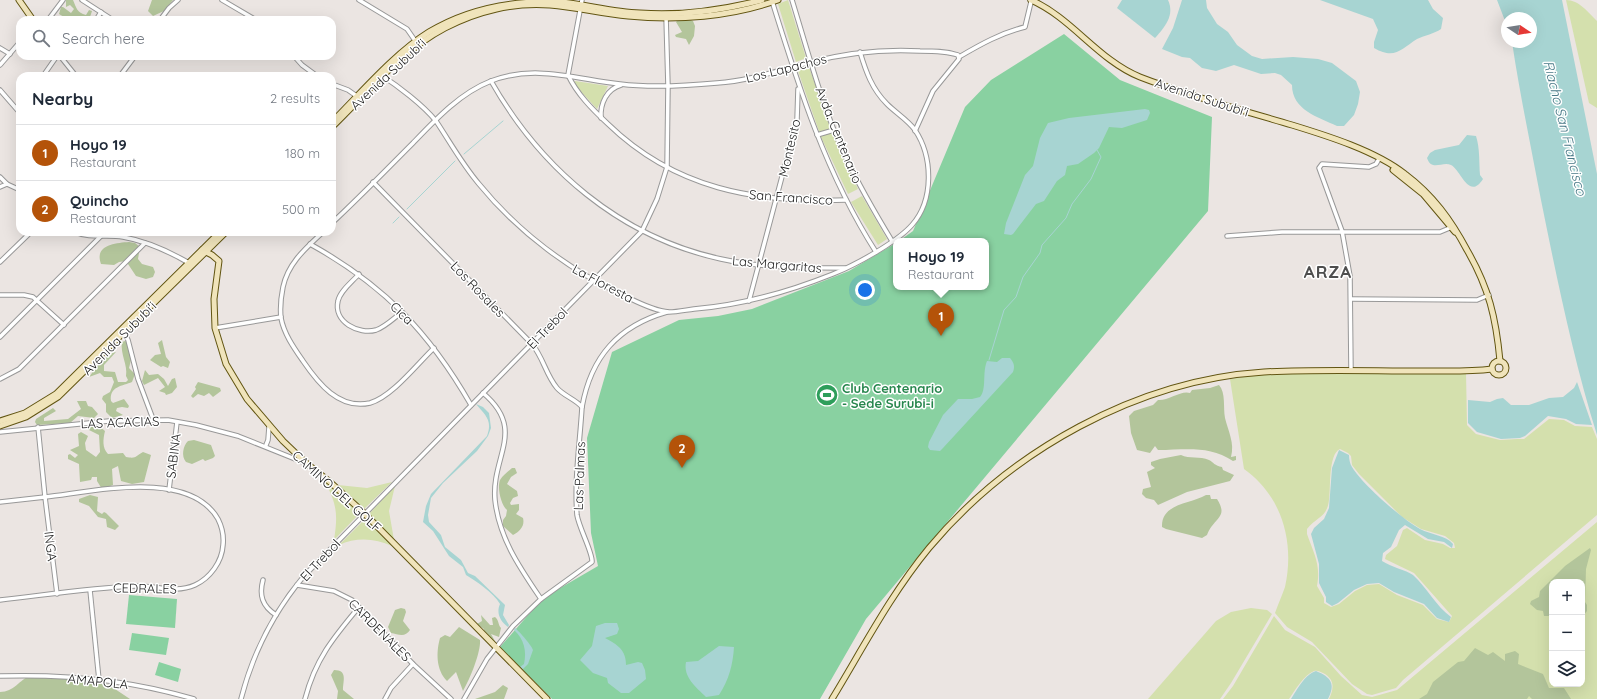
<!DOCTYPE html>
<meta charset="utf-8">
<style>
:root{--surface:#fff;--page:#f2f2f3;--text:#1f2937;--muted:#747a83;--line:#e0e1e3;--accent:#b45309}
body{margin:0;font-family:Quicksand,sans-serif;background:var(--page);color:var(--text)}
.controls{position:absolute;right:12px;bottom:12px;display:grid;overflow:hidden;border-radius:8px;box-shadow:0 4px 16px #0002}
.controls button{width:36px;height:36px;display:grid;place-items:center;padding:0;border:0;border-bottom:1px solid var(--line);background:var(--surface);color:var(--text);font:20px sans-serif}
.compass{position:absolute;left:1501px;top:12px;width:36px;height:36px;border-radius:50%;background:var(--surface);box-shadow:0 4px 16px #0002;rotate:102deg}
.you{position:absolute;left:865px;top:290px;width:14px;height:14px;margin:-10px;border:3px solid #fff;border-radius:50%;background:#1a73e8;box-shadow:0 0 0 6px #1a73e833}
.badge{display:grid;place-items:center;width:26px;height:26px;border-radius:50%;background:var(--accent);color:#fff;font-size:13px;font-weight:700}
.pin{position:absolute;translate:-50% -33px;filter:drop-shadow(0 1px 2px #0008)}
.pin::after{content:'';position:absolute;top:21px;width:14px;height:12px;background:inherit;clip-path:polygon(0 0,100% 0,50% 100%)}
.popup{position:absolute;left:893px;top:238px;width:96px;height:52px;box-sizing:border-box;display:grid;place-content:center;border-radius:8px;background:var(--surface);filter:drop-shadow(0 1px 3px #0005);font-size:13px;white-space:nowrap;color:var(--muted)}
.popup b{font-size:15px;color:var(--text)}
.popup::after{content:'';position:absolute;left:50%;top:100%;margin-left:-8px;border:8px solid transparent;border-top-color:var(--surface)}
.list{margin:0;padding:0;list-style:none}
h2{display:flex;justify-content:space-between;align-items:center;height:52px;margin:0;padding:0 16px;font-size:17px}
h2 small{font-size:13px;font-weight:400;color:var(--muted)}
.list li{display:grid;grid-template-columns:26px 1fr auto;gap:12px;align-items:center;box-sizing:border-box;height:56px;padding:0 16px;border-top:1px solid var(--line)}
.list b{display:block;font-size:15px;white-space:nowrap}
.list p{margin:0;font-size:13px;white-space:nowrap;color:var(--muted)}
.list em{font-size:13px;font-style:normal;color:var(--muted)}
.icon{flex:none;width:22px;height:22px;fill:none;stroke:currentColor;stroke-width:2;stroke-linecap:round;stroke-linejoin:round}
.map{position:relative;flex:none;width:1597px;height:699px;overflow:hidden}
.search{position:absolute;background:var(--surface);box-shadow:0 4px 16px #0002;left:16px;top:16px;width:320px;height:44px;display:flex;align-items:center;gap:10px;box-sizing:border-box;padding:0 14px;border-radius:12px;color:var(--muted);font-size:15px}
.panel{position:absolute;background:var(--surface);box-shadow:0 4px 16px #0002;left:16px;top:72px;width:320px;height:164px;border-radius:12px}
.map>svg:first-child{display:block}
.grass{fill:#d4e0ad;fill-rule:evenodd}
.forest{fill:#b3c59b}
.pitch{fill:#89d1a1}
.water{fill:#a7d4d2}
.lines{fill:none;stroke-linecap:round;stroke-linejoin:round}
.stream{stroke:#a7d4d2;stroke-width:1}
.street-casing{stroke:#989898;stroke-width:5.5}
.secondary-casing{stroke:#625512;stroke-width:7}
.street{stroke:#fff;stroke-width:3.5}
.secondary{stroke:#f0e4bb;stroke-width:5}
.labels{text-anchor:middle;stroke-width:3;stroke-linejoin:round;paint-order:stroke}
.street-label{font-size:13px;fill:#1b1b1b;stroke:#fff}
.leisure-label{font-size:13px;font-weight:bold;fill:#27864d;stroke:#fff;text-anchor:start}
.water-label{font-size:14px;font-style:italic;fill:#4a7a88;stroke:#fff}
.district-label{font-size:17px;font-weight:bold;letter-spacing:1px;fill:#4e4e4e;stroke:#fff}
</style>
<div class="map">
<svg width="1597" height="699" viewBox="0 0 1597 699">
<rect width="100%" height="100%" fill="#ebe5e2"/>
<g class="grass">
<polygon points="788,0 806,58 796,62 778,4"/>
<path d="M1566,0C1579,0 1588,12 1597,21V108L1589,103Z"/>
<polygon points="809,67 832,133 858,189 848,194 821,137 798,71"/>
<polygon points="575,81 608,86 597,109 574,84"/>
<polygon points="862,196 887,239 878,245 851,202"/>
<path d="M1306,372H1466L1467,425L1476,434L1500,440L1517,439H1524L1549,419L1564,420L1575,426L1592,427L1597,439V515L1403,680L1396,688L1372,695L1367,694L1352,684L1312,642L1287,627L1275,613C1278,604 1282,596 1285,587C1295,542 1282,496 1244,469L1230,379L1260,374ZM1340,449L1348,453L1351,456L1352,465L1359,474L1402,517L1421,529L1445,536L1454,543L1455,548H1450L1443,544L1425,540L1407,528L1403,530L1397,546L1386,555L1385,559L1414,573L1452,616L1449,622L1437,619L1423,605L1397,595L1379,584L1367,585L1355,591L1339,604L1331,607L1324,603V598L1317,586C1321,565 1314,554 1307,534V529C1316,517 1327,518 1329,500C1331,488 1328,454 1340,449Z"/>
<path d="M325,482L360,513L334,540C338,515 337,504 325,482Z"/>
<polygon points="392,482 364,509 338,485 367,488"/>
<polygon points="395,486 389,511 394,540 369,514"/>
<path d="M365,519L392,546C375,538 356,537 339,545Z"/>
<path d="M1597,522V699H1329C1334,689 1335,679 1323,673C1320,672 1318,670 1314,671C1304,675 1295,690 1289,699H1223L1233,686L1274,616L1285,630L1315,647L1341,676L1362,695L1372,697L1397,690ZM1552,582H1582V684H1552Z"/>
<polygon points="1251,608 1267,610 1272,614 1231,683 1220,699 1148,699 1216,621 1231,612"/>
</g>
<g class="forest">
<path d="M66,0H73C76,7 77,13 86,15L89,10L92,11L89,20H76L74,18L72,20H64V17L59,14L61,7H63L71,13L74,9L70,5L66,7Z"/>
<polygon points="152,0 173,0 164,11 153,16 148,11"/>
<polygon points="686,18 693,21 695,26 694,36 689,45 686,39 676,37 675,35 682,32 676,22 678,20"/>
<path d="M129,242L135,243L140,247L138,259L142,264L153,267L155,272L153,277L146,279L136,276L126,261L119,262L114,265L101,264C94,245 115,243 129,242Z"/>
<polygon points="162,340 166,357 170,362 168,368 163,366 161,367 150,360 155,355 161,354 158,343"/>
<path d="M125,341L127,342L131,360L129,368L135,374L132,382C123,386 109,386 111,401L113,403L124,399L129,406L128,408L122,407L117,408L116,411L123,415L112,418L106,412V404L102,399L103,396L110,392L114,382L112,377H104L100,373L89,377C95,369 106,354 116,352L104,365V371L115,372L118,382H126L128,380L126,376C128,365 120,354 122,342Z"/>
<polygon points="145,370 149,375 158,374 164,379 168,386 172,379 175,378 177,387 172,393 166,395 165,393 159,391 165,387 158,378 144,385 142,381"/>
<polygon points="198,382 220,388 221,391 213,397 209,393 204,396 198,394 193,398 191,396 196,389 195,387"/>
<path d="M1219,385C1226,393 1223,407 1225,418C1228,431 1235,443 1231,457L1236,456V460L1233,461C1209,445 1185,450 1158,450L1155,446L1150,453L1137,450L1131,433L1129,416L1134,411L1153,405L1158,400C1168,401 1181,390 1190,393L1192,390L1210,388Z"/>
<polygon points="77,401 86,401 88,406 92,407 98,414 94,418 78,416 70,423 37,425 35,422 36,419 53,408 56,411 44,418 44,421 68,419 81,409"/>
<path d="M91,426L100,427L105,431C103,439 102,448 108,454L123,453L126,457C137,459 135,456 143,452L151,455L144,482L132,484L121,481L118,466L112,469L113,485L102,489L97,481V477H92L91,480L80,482L79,464L68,459V455L70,454L75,458L78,455L70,450L79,446L78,434L81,432L88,436L85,443L86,450L96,457L100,452L99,435L87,429Z"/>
<path d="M194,440L211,445L215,456L213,458L205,461L203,459L192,464L186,462C181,456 183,446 188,441Z"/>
<path d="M1181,455C1189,459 1200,456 1209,460C1213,462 1215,466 1222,467L1223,470L1234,475L1230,481L1187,492L1158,505L1154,500L1146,498L1142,494L1143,489L1151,487L1147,472L1155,468L1151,465V462L1160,459Z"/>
<path d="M512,468H515L517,473L511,477L507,484L517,491L518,496L513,498L510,503L511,505L519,504V510L516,514L523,518C525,526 520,531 513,535L503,526V520L506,516L507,510C501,505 497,488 500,480C503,475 508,472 512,468Z"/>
<polygon points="90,495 98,497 97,511 102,514 104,512 106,513 119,526 115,530 107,527 106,519 98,517 89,506 79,502 79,499"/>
<path d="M1206,495H1210L1211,499H1217C1229,518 1214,517 1207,535L1202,538L1166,529L1162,527C1161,503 1191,504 1206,495Z"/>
<polygon points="1590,548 1591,550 1586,569 1585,602 1587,605 1587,611 1582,617 1582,582 1552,582 1552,616 1544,616 1543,611 1537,610 1530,604 1531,601 1539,597 1540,591 1565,566"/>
<path d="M401,608L405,609L406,612L403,621L410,630C405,638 398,634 391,633L388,627L395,610Z"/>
<path d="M481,615L490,625H493L492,618L495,617C499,620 498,625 501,628L499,637L491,634L496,643L493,644L488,640V634L483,633L484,629L477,624L482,621Z"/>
<path d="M459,627L480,640C481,652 470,679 463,691L456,672L447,681C436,670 436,652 440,638L445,635L450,637Z"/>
<polygon points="1475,648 1488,655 1493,652 1505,661 1505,654 1515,651 1519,654 1518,664 1543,674 1549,688 1564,688 1571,699 1532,699 1529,696 1527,699 1419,699 1427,694 1433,682 1458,662 1464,661"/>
<path d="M334,670C348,670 343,681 343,690L354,699H337L338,691L331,675Z"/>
<path d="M31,675L72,676L77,680L109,685L130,699H0V692C14,692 19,680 31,675Z"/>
<polygon points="503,685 508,688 504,699 475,699 495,692"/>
</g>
<g class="pitch">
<polygon points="1064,34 1120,80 1212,117 1208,211 866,619 820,699 552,699 500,647 543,598 598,566 591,533 587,438 612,352 679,320 718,316 752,309 849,271 896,243 896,287 986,287 986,241 899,241 913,231 965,107 991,80"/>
<polygon points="129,595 177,599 175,628 126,624"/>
<polygon points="132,633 169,638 166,655 129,650"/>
<polygon points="159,662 181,669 178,682 155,675"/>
</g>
<g class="water">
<path d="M1122,0H1168C1175,15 1165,27 1155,38L1117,8Z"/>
<path d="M1182,0H1206L1207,8L1217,24L1228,32L1237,45L1252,56L1262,59L1293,57L1318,59L1332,63L1356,81L1360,92L1358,104L1354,115L1344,126H1337C1318,117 1292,110 1292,85L1281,75L1275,73L1261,74L1234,65L1216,71L1207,69L1202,68L1190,58L1182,57L1162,49L1173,28Z"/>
<path d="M1320,0H1428L1433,9L1443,18L1441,29C1434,34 1425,35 1417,39C1401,49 1395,60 1374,48V42L1378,30L1373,19Z"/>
<path d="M1497,0H1562L1597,174V435C1573,358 1557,279 1541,200C1531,147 1520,95 1512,42H1531V18H1507V26Z"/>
<polygon points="1145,109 1149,110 1150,113 1147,120 1122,128 1109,127 1099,148 1094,153 1078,164 1067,166 1065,175 1057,181 1044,201 1036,204 1013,234 1011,235 1004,234 1006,223 1025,175 1033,166 1040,138 1048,123 1069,118"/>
<path d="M1467,135L1476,136C1480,148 1479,163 1480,175L1483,179C1469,201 1461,170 1451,165C1442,161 1432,172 1427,158L1430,153L1435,150L1459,145Z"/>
<path d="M1002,358H1010C1014,363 1015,366 1013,372L943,448L940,451L930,450L928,447L929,442L943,415L958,399H972L980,397C987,389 982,373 987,361L997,362Z"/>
<polygon points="1577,382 1592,425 1576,424 1566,419 1548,416 1525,436 1520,438 1501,439 1477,432 1468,423 1468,400 1490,402 1497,399 1503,398 1511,405 1529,405 1549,398 1563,397 1574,388"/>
<path d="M476,404L483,407L489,413L491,428L488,436L477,451L443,483L431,498L428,515L429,522L441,535L445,547L461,560L468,573L475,576L503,603L505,605L503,615L509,625L508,627C500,621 496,613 500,604C493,592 477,582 466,575L463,567L449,556L433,531L423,522L426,506L431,494L487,436C493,420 485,415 476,404Z"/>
<path d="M1339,450L1349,455C1349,459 1350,464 1352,467C1363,485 1402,519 1420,529C1431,535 1446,535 1453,544L1452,548L1444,542L1428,539L1405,525L1399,530L1391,547L1383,553L1382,561C1391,567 1406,570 1413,575C1427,588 1436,606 1451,617L1449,622L1437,618L1424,604L1394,592L1379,583L1367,584L1354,590L1338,603L1332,606L1326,602V597L1319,583V564L1311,534L1314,528L1324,519L1329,508L1332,468Z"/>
<path d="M605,623H617L619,629L617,634L605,638C618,645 626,650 626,665L638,662L642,663L645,670L646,679L629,693H621L608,683L607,678L593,673L580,660L592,646L596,626Z"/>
<path d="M515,628C520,632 532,646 533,650L528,664L522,670L520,667L524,664C527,651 524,639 514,630Z"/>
<path d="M719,646L734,647C733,664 729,680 719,695L706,697C696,687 683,677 686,662L698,661Z"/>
<path d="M1316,671C1331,677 1336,684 1328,699H1291C1297,690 1305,674 1316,671Z"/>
</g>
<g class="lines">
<g class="stream">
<polyline points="464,154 503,121"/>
<polyline points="407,209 455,161"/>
<polyline points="393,223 399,217"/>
<polyline points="989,360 1004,310 1016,297 1023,277 1040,253 1042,245 1066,218 1072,204 1091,179 1101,157 1097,150"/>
</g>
<g class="street-casing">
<g id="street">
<polyline points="82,0 113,20"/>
<polyline points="222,0 256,20"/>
<polyline points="359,0 407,29 416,42"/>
<path d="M582,0L568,75C577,94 592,109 608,124C675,189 755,203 846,200"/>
<path d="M792,0C808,52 822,106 845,156C859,185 875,213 892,241"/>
<path d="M772,1C799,88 826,174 876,252"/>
<polyline points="48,20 63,0"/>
<polyline points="96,20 101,12"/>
<polyline points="160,20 169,8 178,0"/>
<polyline points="0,48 10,54"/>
<polyline points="60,56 76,76"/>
<polyline points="294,56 302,65 317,76"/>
<path d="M959,57C981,44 1001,33 1025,27L1031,2L1030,0"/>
<polyline points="0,65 20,42"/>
<path d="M381,75C398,86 423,105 436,121C450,142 462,164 479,184C519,233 572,272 629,298C641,304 656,311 669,312C677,312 686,310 694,309C743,305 788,292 833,274C855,265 896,243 912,225C934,200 933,157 915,130C908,120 896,113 887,104C872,89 866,72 860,52"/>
<polyline points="43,76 57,56"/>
<polyline points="120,76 135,56"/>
<path d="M491,81C541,169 620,237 721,259C762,268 803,268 845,268"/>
<polyline points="332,84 348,90 358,97"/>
<polyline points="0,90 20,113"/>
<path d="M601,118C600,103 607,89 621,85"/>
<polyline points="817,135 834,130"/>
<polyline points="0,177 7,184 20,190"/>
<path d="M373,182L532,344C543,357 546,375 557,388C564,396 575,399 582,407"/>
<polyline points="0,187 7,184"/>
<path d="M332,223C360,197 386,170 413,143C435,120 460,93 491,81C534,64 576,79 620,84C652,88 685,86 717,83C749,81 780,70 811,62C846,53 884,49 920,51C933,51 946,51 958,55L959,59L933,91L915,131"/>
<path d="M75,232C90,239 107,234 123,237C146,241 170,252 189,263"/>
<path d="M323,232C306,248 288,263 283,287C281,297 280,309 281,318C284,334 294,348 303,361C318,383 339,410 370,403C392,397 418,363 434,348"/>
<polyline points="1227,236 1282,232 1440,232 1452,227"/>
<path d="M310,244C384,285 429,332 471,405"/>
<polyline points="0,262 31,232"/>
<path d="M359,274C352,282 340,291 338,301C333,322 359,335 376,330C385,327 394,318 402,312"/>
<polyline points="0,295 24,295 33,297 64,325"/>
<polyline points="1351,299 1477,300 1489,295"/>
<polyline points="749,301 797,120 798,89"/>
<polyline points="215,328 281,317"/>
<polyline points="121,334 126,336 128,340 138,379 153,419"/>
<polyline points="0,337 101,236"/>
<polyline points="1351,371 1350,276 1342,231 1319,168 1322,164 1369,167 1376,164 1379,159"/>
<polyline points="0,379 19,369 145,243"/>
<path d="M483,393C527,430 491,456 495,500C499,538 520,568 541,599"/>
<polyline points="0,432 109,421 168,420 196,425 238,436 305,463"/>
<polyline points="266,445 268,440 269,427"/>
<polyline points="169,490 177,422"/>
<polyline points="0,502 45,497 57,594"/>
<path d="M263,580C259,595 262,606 276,615"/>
<polyline points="297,585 334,591 352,600 413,664 451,699"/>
<polyline points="90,590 99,680"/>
<path d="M0,600C45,595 90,588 135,586C155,585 175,594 195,585C210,578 222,562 223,545C224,536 222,527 218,519C189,468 92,492 45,497L38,427"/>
<path d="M0,676C65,674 131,680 194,699"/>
<path d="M241,699C253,652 273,613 304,576L642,231L657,199L667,167L668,86L666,16"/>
<path d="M305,699C315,660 333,638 359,607"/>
<polyline points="385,699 391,688 413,664"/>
<path d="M464,699L487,659L513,626L541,599L592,562C593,553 579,528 577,515C574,480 580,442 582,407C591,357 618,326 667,312"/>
</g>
</g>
<g class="secondary-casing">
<g id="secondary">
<polyline points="19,0 33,20"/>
<path d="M1031,0C1072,18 1098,60 1140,77C1189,96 1241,110 1292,125C1328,136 1376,151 1405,174C1433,195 1451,220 1467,250C1489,288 1496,318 1500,361"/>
<path d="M332,122C361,93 395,53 429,32C469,8 516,0 562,2C588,5 614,12 640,13C681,16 723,10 762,0"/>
<path d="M332,127C367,93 401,51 445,28C477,11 515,2 550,5C577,7 602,14 628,16C677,21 731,17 778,0"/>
<polyline points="1393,170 1423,194 1455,232"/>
<polyline points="202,250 212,255 219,261 214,299 215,328 226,364 247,399 283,441 306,463 330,482 364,513 547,699"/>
<circle cx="1499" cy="368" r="7"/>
<polyline points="0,421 25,413 56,394 220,232"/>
<polyline points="0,426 26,417 58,397 226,232"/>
<path d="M832,699C863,648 891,594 929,548C1010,451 1137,380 1264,372C1317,369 1370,371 1424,371C1446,371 1469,372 1492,369"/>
</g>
</g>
<use href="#street" class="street"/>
<use href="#secondary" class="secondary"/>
</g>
<defs>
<g id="stadium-disc" transform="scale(1.15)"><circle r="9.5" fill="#2e9e5b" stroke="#fff"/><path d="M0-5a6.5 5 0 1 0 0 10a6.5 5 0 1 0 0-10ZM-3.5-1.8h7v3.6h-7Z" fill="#fff"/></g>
</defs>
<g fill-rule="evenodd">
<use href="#stadium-disc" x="827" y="395"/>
</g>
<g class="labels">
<g class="street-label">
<text transform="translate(786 68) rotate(-14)" y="5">Los Lapachos</text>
<text transform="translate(388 74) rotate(-43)" y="5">Avenida Sububi'i</text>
<text transform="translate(1202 97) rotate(18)" y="5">Avenida Sububi'i</text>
<text transform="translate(839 135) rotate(68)" y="5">Avda. Centenario</text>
<text transform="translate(789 148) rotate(-77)" y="5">Montesito</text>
<text transform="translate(791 197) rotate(4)" y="5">San Francisco</text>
<text transform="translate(777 264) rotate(5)" y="5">Las Margaritas</text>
<text transform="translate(603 283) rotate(28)" y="5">La Floresta</text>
<text transform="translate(478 289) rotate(46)" y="5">Los Rosales</text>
<text transform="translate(402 313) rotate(44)" y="5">Cica</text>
<text transform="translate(547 328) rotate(-46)" y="5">El Trebol</text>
<text transform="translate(119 338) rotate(-45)" y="5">Avenida Sububi'i</text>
<text transform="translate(120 422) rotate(-2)" y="5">LAS ACACIAS</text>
<text transform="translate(173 456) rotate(-83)" y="5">SABINA</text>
<text transform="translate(579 476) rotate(-88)" y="5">Las Palmas</text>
<text transform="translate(337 491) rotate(42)" y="5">CAMINO DEL GOLF</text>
<text transform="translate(51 546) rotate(83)" y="5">INGA</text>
<text transform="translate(320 560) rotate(-47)" y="5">El Trebol</text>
<text transform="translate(145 588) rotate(1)" y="5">CEDRALES</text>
<text transform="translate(380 630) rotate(45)" y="5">CARDENALES</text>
<text transform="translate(98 681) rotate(6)" y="5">AMAPOLA</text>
</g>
<g class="leisure-label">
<text x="842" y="393">Club Centenario<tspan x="842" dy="15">- Sede Surubi-i</tspan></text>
</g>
<g class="water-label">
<text transform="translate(1565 128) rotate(76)" y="5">Riacho San Francisco</text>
</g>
<g class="district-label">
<text x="1328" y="278">ARZA</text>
</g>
</g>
</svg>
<div class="controls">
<button>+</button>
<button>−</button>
<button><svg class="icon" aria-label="layers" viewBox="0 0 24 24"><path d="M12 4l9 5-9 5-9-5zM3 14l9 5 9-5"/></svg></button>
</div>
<svg class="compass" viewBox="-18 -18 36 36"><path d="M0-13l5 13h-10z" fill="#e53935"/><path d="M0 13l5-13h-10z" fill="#747a83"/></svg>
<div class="you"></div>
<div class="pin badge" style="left:941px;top:336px">1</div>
<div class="popup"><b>Hoyo 19</b>Restaurant</div>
<div class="pin badge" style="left:682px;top:468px">2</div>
<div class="search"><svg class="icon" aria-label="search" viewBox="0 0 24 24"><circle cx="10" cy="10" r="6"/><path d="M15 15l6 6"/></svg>Search here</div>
<section class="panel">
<h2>Nearby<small>2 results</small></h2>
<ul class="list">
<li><span class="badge">1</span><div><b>Hoyo 19</b><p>Restaurant</p></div><em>180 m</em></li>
<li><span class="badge">2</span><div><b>Quincho</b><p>Restaurant</p></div><em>500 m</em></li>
</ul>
</section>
</div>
